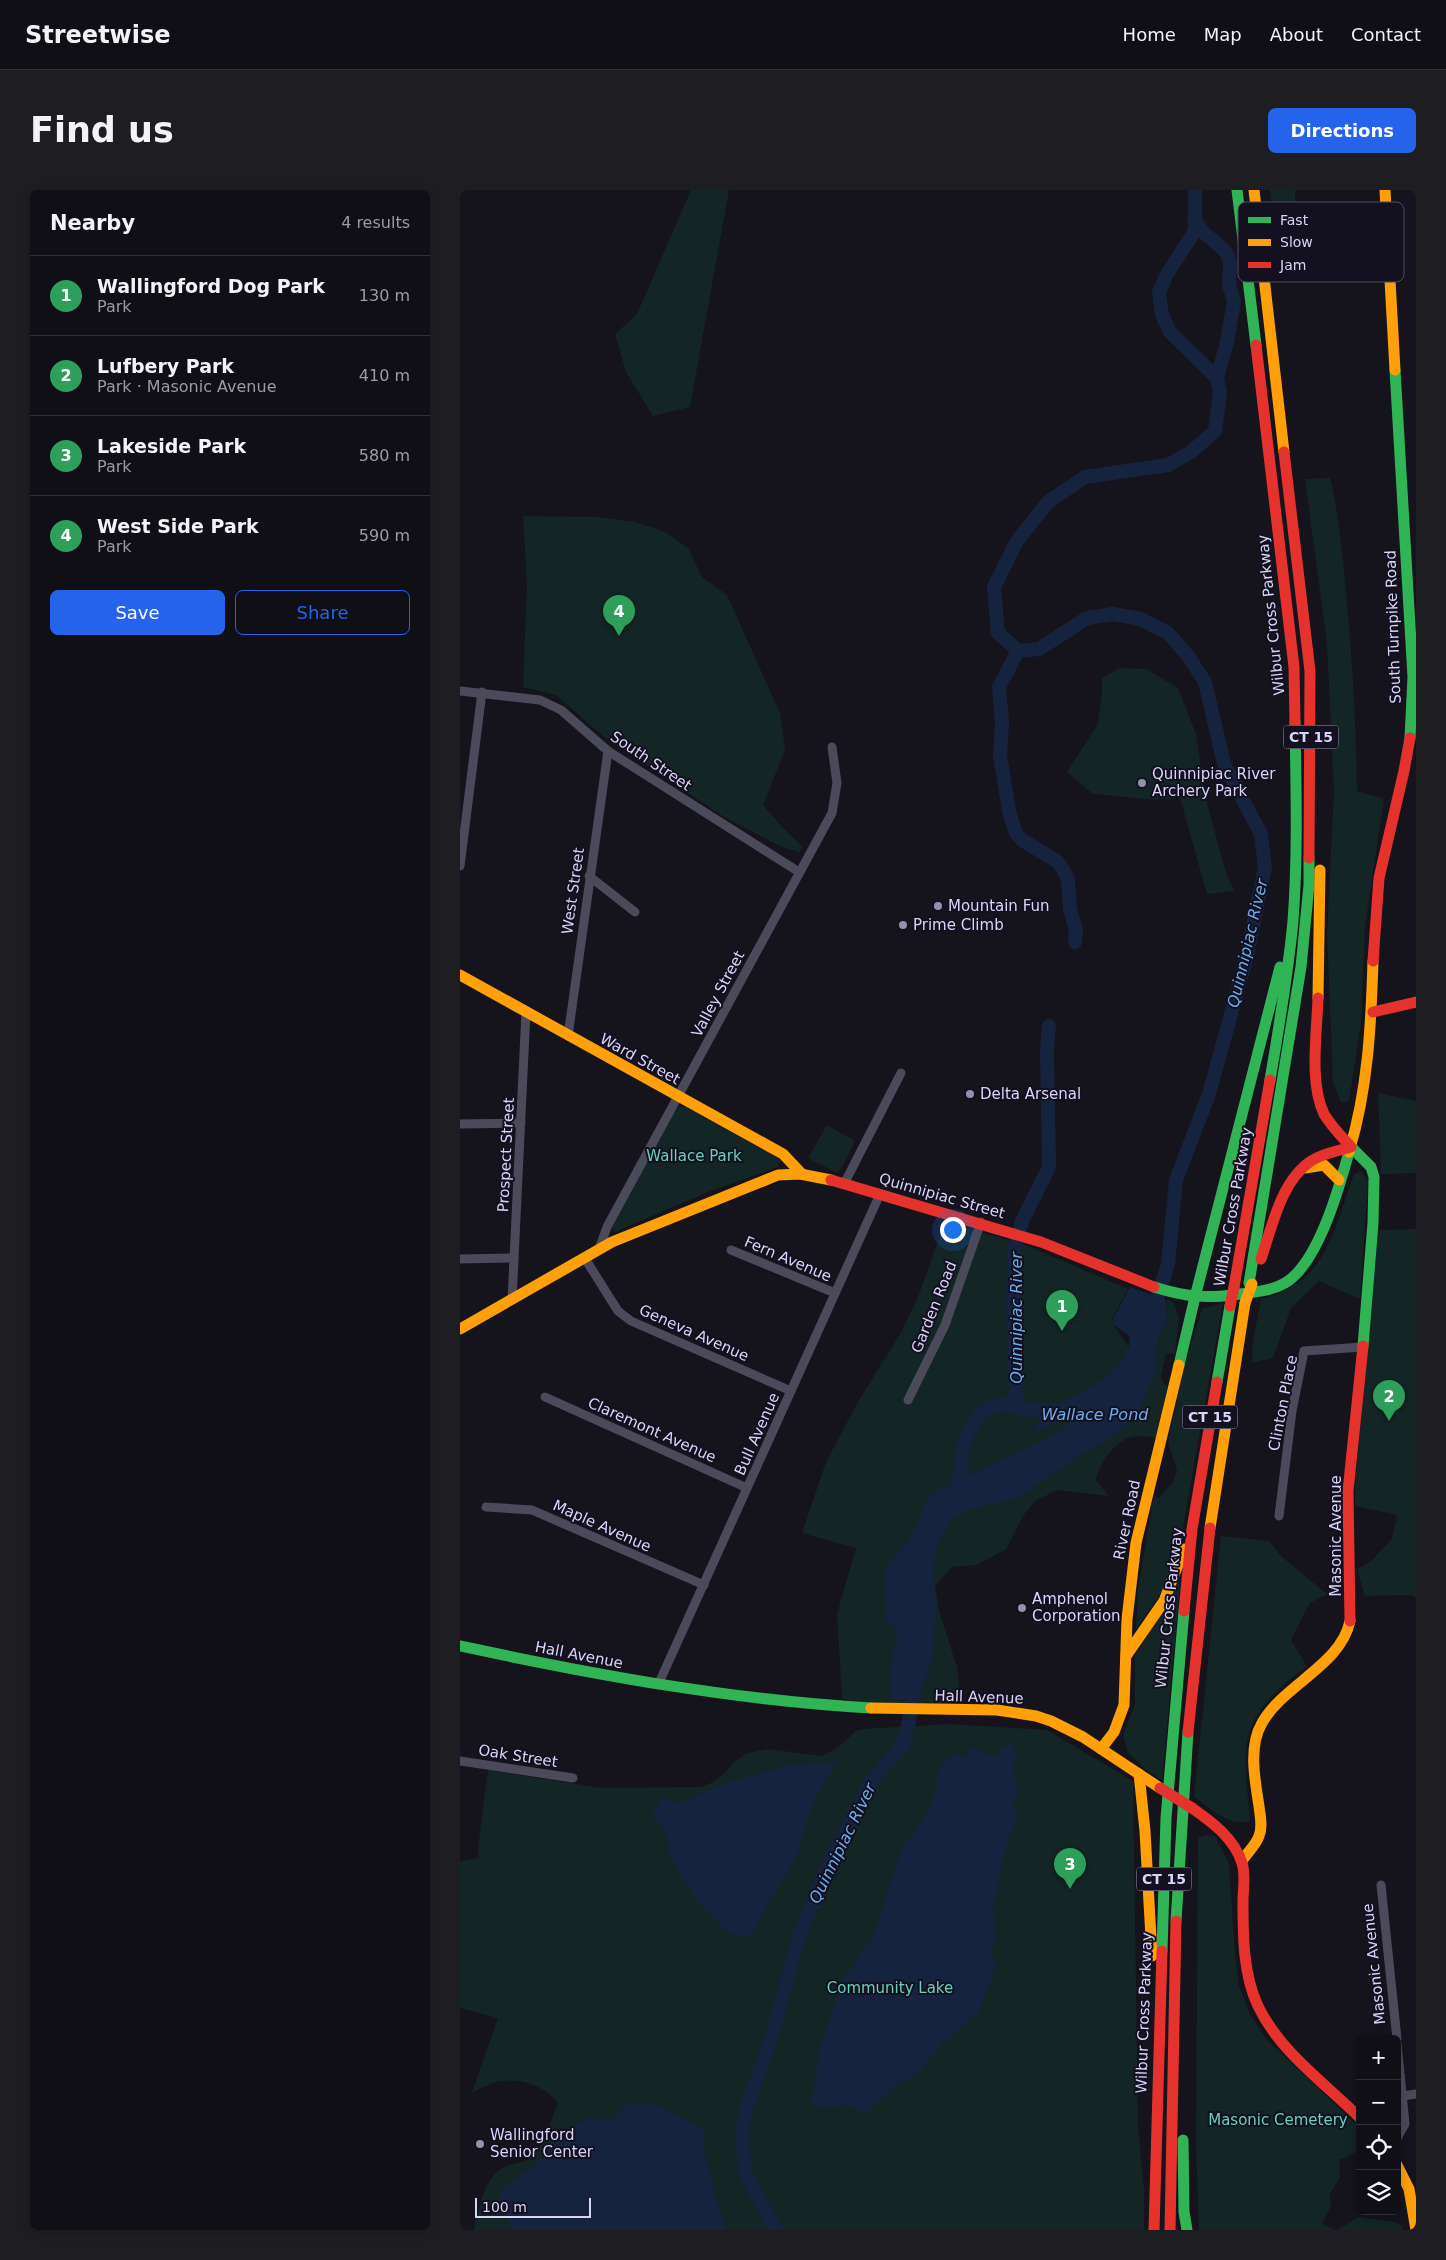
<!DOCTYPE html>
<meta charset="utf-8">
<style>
:root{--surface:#100f15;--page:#1e1d22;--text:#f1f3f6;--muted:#9c9ca0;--line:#302f34;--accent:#2563eb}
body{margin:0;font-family:"DejaVu Sans",sans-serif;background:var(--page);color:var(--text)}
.controls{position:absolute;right:15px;bottom:15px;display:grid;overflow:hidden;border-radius:8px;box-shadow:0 2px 12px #0003}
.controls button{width:45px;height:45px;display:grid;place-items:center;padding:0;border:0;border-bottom:1px solid var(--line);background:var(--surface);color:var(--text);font:25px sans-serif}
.scale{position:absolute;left:15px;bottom:12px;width:116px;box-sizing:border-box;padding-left:5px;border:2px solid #dad4f9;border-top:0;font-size:14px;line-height:18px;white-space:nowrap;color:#dad4f9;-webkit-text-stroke:4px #13101f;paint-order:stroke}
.you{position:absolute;left:492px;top:1039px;width:18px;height:18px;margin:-12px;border:4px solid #fff;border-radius:50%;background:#1a73e8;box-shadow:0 0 0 8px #1a73e833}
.badge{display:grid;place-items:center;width:32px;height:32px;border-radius:50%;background:var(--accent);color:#fff;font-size:16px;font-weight:700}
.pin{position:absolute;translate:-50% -41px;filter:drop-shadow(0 1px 2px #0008)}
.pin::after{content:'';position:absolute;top:26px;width:18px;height:15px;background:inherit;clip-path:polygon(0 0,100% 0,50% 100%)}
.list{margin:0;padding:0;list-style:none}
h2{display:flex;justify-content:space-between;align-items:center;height:65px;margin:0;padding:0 20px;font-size:21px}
h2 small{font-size:16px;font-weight:400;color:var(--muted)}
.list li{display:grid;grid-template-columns:32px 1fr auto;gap:15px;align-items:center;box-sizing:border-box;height:80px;padding:0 20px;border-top:1px solid var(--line)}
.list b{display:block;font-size:19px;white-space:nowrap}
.list p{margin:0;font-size:16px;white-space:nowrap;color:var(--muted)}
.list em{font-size:16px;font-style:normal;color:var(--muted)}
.actions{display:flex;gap:10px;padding:15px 20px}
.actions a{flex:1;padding:11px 0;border:1px solid var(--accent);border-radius:8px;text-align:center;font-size:18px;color:var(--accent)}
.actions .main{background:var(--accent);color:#fff}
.icon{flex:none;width:28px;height:28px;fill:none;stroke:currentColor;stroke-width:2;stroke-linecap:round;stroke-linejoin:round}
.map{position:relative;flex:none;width:956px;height:2040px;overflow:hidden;border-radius:8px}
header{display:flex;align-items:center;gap:30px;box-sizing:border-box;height:70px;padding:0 25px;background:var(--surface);border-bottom:1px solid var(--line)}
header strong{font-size:24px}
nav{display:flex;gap:28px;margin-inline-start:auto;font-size:18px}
.intro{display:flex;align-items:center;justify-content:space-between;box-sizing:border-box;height:120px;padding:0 30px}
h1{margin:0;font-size:35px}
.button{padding:12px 22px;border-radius:8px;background:var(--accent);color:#fff;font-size:18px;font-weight:700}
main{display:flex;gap:30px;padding:0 30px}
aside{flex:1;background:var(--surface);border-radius:8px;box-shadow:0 2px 12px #0003}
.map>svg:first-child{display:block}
.green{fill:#142526}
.water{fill:#16233f}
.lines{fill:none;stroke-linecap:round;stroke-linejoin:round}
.river{stroke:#16233f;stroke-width:14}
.street{stroke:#4b4a5b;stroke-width:9}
.fast{stroke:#30b455;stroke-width:11}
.slow{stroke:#ff9f0a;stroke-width:11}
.jam{stroke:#e5322d;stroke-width:11}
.slow-bridge{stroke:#ff9f0a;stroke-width:11}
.jam-bridge{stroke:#e5322d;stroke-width:11}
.poi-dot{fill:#9591ac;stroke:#13101f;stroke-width:2}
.labels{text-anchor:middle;stroke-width:4;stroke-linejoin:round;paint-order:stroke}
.shield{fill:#13101f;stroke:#9e99b8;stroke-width:1}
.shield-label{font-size:14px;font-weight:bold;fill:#dad4f9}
.street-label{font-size:15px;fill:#dad4f9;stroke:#13101f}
.poi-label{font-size:15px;fill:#dad4f9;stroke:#13101f;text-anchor:start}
.park-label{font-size:15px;fill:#6acfbb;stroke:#13101f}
.water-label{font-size:16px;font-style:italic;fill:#6facec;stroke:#13101f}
.key{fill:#13101f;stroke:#4f4b60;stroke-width:1}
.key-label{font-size:14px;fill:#dad4f9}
</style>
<header>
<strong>Streetwise</strong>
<nav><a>Home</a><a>Map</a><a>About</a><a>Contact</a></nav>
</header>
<div class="intro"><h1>Find us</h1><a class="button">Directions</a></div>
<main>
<aside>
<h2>Nearby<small>4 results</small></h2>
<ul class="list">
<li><span class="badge" style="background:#2e9e5b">1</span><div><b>Wallingford Dog Park</b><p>Park</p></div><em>130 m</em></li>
<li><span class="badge" style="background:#2e9e5b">2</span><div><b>Lufbery Park</b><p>Park · Masonic Avenue</p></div><em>410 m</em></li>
<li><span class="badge" style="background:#2e9e5b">3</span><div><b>Lakeside Park</b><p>Park</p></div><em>580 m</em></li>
<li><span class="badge" style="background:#2e9e5b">4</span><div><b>West Side Park</b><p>Park</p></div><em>590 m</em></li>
</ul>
<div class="actions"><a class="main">Save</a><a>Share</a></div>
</aside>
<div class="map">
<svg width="956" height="2040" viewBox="0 0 956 2040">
<rect width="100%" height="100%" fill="#15141c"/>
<g class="green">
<polygon points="231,0 269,0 230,217 193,226 166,182 155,144 177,124"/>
<polygon points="810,0 835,0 836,31 813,39"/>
<path d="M870,288C880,329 883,371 887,413C893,476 896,538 897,601L924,609L905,737L901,833L889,911L881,912L873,892L867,744L874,601L867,453L845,289Z"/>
<polygon points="63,326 138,327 175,332 203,341 228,358 242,387 267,405 320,523 325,560 303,615 322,637 343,657 339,662 320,656 264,627 143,546 96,505 63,497 67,395"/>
<polygon points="660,478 686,479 718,498 736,544 746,610 766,683 774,701 747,704 720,608 696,610 633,604 607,582 638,534 642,503 642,488"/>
<polygon points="918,903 956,911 956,983 921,984"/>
<polygon points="219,916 226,917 321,970 318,977 248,1002 155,1042 152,1038 214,923"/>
<polygon points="367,935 395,951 381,979 377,983 348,968"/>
<path d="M901,981L908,991L900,1109L859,1091L831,1118L813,1168L792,1173L793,1151L801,1109C867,1093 874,1040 894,984Z"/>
<path d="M485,1032L563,1054L668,1099L651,1131L691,1191L695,1182V1162L701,1140L707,1132V1109L714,1113L719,1127L715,1164H706L701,1186L704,1195L708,1196L696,1248C686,1245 671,1245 662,1251C652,1257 637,1279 636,1290L649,1306L597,1300L575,1311L563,1326L546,1359L517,1375L492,1377L475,1396L479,1421L497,1477L502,1516L397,1514L382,1508L377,1424L396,1358L342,1343L366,1272L399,1210L442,1141L458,1107Z"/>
<polygon points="956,1039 956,1408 952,1405 905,1406 897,1379 910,1372 932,1349 937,1325 895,1316 895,1297 917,1040"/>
<polygon points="763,1113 720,1354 707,1394 676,1439 678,1398 694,1305 699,1308 712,1293 717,1281 708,1253 724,1176 742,1119"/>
<path d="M761,1346L809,1351L822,1367L867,1404L850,1413L831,1450L847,1477C824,1492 797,1516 789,1543C782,1568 788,1605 790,1631C769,1637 750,1619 734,1606Z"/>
<polygon points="718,1393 720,1396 702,1590 686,1580 667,1561 663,1544 675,1515 675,1466"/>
<path d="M489,1534L587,1540L673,1591L678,1935L684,1999V2040H14C18,2022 24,1988 42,1978C51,1973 67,1973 74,1965C85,1950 91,1931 98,1913C86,1897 62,1888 42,1891C32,1892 22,1898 12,1902L38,1828L0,1818V1671L19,1668L18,1658L28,1580L141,1598L241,1597L251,1593L265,1583L275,1571L288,1563L308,1559L362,1566L377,1558L396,1541L403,1539Z"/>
<polygon points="747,1645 755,1646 769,1674 775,1765 779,1796 790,1824 806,1849 900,1938 900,1960 879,1970 880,1987 870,2004 871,2016 862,2033 874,2040 739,2040 736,1955 738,1647"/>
<polygon points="899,2027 935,2032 941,2035 943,2040 877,2040"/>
</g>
<g class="water">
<path d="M670,1097L706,1110L707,1132L701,1140L695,1162V1182L681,1216L672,1231L649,1249L614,1269L558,1308L505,1320L491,1330L484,1341L477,1356L473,1384L476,1411L473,1466L459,1509H433C426,1488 433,1464 438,1443L426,1431L424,1380L452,1345L460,1329L465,1310L476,1301L592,1246L607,1234L608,1230L605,1229L574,1242C579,1223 593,1217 609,1209C633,1197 668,1177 670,1148L666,1143L651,1133Z"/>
<path d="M552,1553L557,1565C552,1577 553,1587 558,1600L552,1614L558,1626L547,1653L540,1685L533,1716L536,1749L529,1763L536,1774L520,1821L481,1854L461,1882L441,1892L405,1923L388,1915L374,1918L351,1916L360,1859L382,1792L413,1747L440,1662L469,1620L477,1596V1583L491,1564L506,1567L512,1557L536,1567L544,1557Z"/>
<polygon points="377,1572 357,1605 347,1630 337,1667 306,1717 296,1739 286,1748 264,1740 251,1723 237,1711 217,1680 209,1662 207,1645 192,1622 203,1609 220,1613 266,1593 329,1575"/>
<polygon points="165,1914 196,1914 245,1941 243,1956 265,2040 50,2040 49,2031 39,2020 40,2001 87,1965 109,1938 128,1928 152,1929"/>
</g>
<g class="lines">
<g class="river">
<polyline points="734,29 743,42 762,58 768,65 770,75 769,95 774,111 767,152 757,188"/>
<polyline points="558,461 539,497 542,532 540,565 549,621 556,643 562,650 598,672 604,681 608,690 610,719 616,740 615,752"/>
<polyline points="696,1111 708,1074 716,990 749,904 787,766 805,677 801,644 764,574 745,492 728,466 708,443 681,429 653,424 627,428 579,459 558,461 538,443 534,397 557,351 588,312 625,287 708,275 731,262 755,241 760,202 757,188 710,142 702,125 699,102 707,84 735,41 735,0"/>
<polyline points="557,1216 553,1124 554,1060 562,1031 589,977 587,860 589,836"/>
<path d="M499,1307C499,1276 502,1219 541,1214C551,1213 561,1219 571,1220C582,1222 594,1220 605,1221"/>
<polyline points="316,2040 285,1983 282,1943 286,1919 314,1839 338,1749 368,1674 412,1590 443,1555 452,1518 450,1491"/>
</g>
<g class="street">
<polyline points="0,501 80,510 101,520 148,561 339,682"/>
<polyline points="0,676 22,502"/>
<polyline points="129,686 175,722"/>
<polyline points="108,846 148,561"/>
<polyline points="0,934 61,933"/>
<polyline points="384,994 441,883"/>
<polyline points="139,1059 147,1037 372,623 377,593 372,557"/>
<polyline points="271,1060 375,1103"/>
<polyline points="124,1067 158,1121 171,1131 331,1201"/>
<polyline points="0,1069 54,1068"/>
<polyline points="52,1110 66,822"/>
<polyline points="85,1207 287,1298"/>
<polyline points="448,1210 485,1135 521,1032"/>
<polyline points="26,1317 72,1320 244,1395"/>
<polyline points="819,1326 832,1221 844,1161 903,1157"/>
<polyline points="198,1495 420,1004"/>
<polyline points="0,1571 113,1588"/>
<polyline points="921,1695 937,1849"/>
<polyline points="937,1853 945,1934 937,1948"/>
<polyline points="943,1906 956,1904"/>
</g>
<g class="fast">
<polyline points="777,0 796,155"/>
<polyline points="935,180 953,487 950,548"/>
<path d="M810,890C819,837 828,785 833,731C838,665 836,598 835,532"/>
<polyline points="891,957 911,977 914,987 913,1033 903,1156"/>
<polyline points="789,1093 841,777 849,695 849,668"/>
<path d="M694,1097C726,1107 747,1109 780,1104C796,1102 811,1101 825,1093C858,1074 879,998 889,962"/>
<polyline points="735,1107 820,777"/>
<polyline points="719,1175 735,1107"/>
<polyline points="757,1192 770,1116"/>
<path d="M0,1456C136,1485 272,1510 411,1518"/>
<polyline points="716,1731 728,1542"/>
<polyline points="702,1761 706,1628 724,1421"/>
<polyline points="723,1950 724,2022 727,2040"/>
</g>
<g class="slow">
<polyline points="794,0 824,262"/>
<polyline points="925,0 935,180"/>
<polyline points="0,785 323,964 342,984"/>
<polyline points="858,808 860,680"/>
<path d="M889,962C908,899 911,836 913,771"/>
<polyline points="845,978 864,975 879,990"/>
<polyline points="0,1139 152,1052 318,985 340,984 371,990"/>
<polyline points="750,1338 785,1113"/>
<polyline points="666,1466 704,1411 724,1359"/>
<polyline points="411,1518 537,1520 576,1526 591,1531 623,1547 700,1598"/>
<polyline points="641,1559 654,1542 664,1515 667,1429 676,1353 719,1175"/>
<polyline points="679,1584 685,1641 692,1766"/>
<path d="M782,1671C787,1663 796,1655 799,1646C803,1636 800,1626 799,1616C795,1590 788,1557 802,1533C823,1495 881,1475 890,1431"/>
<polyline points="937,1975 949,1999 956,2040"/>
</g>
<g class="jam">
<polyline points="796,155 834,477 835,532"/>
<polyline points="824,262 850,481 849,668"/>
<polyline points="913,771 919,688 944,581 950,548"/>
<polyline points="913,822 956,812"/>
<polyline points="371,990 581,1052 694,1097"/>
<path d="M801,1069C812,1037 821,991 851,971C863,963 878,961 891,957C882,947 871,936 864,924C849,893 857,842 858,808"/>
<polyline points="774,1097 810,890"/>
<polyline points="724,1421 732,1339 757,1192"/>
<polyline points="890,1431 888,1301 903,1156"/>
<polyline points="728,1542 750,1338"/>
<path d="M732,1618C752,1632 774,1648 782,1673C786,1685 783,1699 783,1711C783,1746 783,1784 798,1816C820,1862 865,1893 900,1928"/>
<polyline points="694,2040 702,1761"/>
<polyline points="710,2040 716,1731"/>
</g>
<polyline class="slow-bridge" points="785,1113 792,1094"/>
<g class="jam-bridge">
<polyline points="770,1116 774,1097"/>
<polyline points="700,1598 732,1618"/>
</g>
</g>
<g class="poi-dot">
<circle cx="682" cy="593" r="5"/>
<circle cx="478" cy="716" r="5"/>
<circle cx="443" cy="735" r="5"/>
<circle cx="510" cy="904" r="5"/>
<circle cx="562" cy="1418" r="5"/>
<circle cx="20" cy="1954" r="5"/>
</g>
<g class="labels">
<g class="shield">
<rect x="823.5" y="535.5" width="55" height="23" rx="4"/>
<rect x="722.5" y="1215.5" width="55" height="23" rx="4"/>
<rect x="676.5" y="1677.5" width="55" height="23" rx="4"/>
</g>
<g class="shield-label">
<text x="851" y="552">CT 15</text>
<text x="750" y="1232">CT 15</text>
<text x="704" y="1694">CT 15</text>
</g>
<g class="street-label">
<text transform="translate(811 425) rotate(-96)" y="5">Wilbur Cross Parkway</text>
<text transform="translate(933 437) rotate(-92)" y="5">South Turnpike Road</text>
<text transform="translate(191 571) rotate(34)" y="5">South Street</text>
<text transform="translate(113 701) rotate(-82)" y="5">West Street</text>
<text transform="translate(258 804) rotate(-62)" y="5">Valley Street</text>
<text transform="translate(180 869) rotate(29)" y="5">Ward Street</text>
<text transform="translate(46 965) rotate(-87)" y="5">Prospect Street</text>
<text transform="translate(482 1006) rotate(16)" y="5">Quinnipiac Street</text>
<text transform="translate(773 1017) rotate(-80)" y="5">Wilbur Cross Parkway</text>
<text transform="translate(328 1069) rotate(23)" y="5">Fern Avenue</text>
<text transform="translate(474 1117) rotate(-68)" y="5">Garden Road</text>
<text transform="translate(234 1143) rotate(24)" y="5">Geneva Avenue</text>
<text transform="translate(823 1213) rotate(-79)" y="5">Clinton Place</text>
<text transform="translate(192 1240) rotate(24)" y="5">Claremont Avenue</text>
<text transform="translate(297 1244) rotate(-66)" y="5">Bull Avenue</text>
<text transform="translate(667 1330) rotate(-78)" y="5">River Road</text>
<text transform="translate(142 1336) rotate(24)" y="5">Maple Avenue</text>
<text transform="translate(876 1346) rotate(-90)" y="5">Masonic Avenue</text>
<text transform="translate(709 1418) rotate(-84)" y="5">Wilbur Cross Parkway</text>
<text transform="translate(119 1465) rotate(11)" y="5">Hall Avenue</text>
<text transform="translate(519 1507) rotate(2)" y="5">Hall Avenue</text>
<text transform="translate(58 1566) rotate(9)" y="5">Oak Street</text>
<text transform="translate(914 1774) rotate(-96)" y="5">Masonic Avenue</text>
<text transform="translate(684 1823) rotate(-88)" y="5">Wilbur Cross Parkway</text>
</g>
<g class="poi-label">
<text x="692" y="589">Quinnipiac River<tspan x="692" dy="17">Archery Park</tspan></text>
<text x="488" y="721">Mountain Fun</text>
<text x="453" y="740">Prime Climb</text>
<text x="520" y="909">Delta Arsenal</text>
<text x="572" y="1414">Amphenol<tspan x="572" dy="17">Corporation</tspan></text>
<text x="30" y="1950">Wallingford<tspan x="30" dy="17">Senior Center</tspan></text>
</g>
<g class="park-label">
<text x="234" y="971">Wallace Park</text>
<text x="430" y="1803">Community Lake</text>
<text x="818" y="1935">Masonic Cemetery</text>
</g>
<g class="water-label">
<text transform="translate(787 753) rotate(-77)" y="6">Quinnipiac River</text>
<text transform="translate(556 1128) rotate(-90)" y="6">Quinnipiac River</text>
<text x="635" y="1230">Wallace Pond</text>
<text transform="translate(382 1653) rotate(-64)" y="6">Quinnipiac River</text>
</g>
</g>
<rect x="778" y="12" width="166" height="80" rx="8" class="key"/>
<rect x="788" y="27" width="23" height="6" fill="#30b455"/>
<rect x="788" y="49" width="23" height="7" fill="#ff9f0a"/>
<rect x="788" y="72" width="23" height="6" fill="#e5322d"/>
<g class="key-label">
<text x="820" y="35">Fast</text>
<text x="820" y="57">Slow</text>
<text x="820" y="80">Jam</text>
</g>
</svg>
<div class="controls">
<button>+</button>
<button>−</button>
<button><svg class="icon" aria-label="locate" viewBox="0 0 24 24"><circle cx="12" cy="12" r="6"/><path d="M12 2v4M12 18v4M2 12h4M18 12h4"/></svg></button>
<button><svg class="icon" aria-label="layers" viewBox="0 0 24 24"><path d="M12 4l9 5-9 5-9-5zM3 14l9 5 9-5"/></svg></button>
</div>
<div class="scale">100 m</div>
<div class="you"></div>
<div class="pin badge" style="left:602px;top:1141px;background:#2e9e5b">1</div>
<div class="pin badge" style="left:929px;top:1231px;background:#2e9e5b">2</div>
<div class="pin badge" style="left:610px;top:1699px;background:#2e9e5b">3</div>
<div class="pin badge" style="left:159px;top:446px;background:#2e9e5b">4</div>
</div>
</main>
